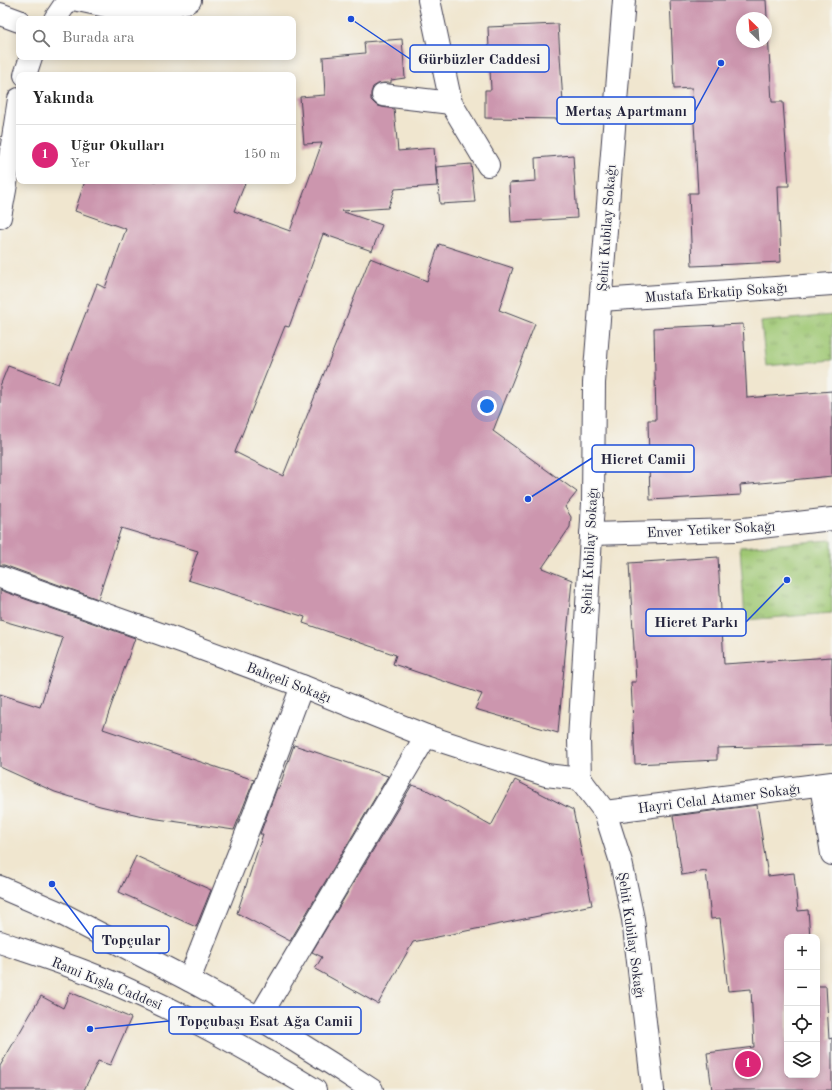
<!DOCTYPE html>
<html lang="tr">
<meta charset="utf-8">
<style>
:root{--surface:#fff;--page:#f2f2f2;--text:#222;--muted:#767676;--line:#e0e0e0;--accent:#db2777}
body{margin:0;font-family:"Old Standard TT",serif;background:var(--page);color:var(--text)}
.controls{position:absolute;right:12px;bottom:12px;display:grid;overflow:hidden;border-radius:8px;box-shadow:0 2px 10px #0003}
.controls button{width:36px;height:36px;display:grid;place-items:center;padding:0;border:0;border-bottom:1px solid var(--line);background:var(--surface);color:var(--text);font:20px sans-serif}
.compass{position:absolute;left:736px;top:12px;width:36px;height:36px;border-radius:50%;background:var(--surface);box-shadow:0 2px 10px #0003;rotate:335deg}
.you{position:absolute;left:487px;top:406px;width:14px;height:14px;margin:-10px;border:3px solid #fff;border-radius:50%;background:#1a73e8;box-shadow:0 0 0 6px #1a73e833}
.badge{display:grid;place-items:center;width:26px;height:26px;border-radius:50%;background:var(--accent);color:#fff;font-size:13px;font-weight:700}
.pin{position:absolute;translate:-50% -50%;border:2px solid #fff;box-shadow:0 1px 4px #0006}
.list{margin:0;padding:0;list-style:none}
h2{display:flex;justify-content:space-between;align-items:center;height:52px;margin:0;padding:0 16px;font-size:17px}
h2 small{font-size:13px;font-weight:400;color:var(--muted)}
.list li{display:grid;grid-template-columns:26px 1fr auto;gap:12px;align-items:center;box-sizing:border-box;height:60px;padding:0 16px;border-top:1px solid var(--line)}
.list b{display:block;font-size:15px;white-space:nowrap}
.list p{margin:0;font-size:13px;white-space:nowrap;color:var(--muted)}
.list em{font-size:13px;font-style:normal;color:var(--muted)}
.icon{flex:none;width:22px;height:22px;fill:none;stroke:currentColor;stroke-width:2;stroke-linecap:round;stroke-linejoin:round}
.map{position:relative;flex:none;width:832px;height:1090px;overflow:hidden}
.search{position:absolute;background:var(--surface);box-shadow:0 2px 10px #0003;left:16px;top:16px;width:280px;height:44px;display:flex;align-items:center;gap:10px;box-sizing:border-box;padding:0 14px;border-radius:8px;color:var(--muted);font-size:15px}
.panel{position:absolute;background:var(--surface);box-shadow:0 2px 10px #0003;left:16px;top:72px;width:280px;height:112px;border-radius:8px}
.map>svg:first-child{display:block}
.park{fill:url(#park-tufts);stroke:#607457}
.building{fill:#cc96ae;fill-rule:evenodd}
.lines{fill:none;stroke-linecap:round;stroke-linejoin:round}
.minor-casing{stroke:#413f51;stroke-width:24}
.major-casing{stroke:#413f51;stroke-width:24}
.minor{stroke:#fff;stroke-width:22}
.major{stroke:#fff;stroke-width:22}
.labels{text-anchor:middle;stroke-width:3;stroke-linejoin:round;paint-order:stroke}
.street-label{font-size:14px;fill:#22223b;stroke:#f6f6f2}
.leader{fill:none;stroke:#1d4ed8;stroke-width:1.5}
.callout-dot{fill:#1d4ed8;stroke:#f6f6f2;stroke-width:1.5}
.callout{fill:#f6f6f2;stroke:#1d4ed8;stroke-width:1.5}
.callout-label{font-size:15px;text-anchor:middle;font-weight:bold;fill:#22223b}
</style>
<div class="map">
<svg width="832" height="1090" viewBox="0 0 832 1090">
<defs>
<pattern id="park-tufts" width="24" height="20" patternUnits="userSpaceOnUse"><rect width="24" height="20" fill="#9fc773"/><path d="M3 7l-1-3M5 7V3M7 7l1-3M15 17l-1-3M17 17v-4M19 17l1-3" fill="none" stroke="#81a160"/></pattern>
</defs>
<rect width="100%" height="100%" fill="#f6f6f2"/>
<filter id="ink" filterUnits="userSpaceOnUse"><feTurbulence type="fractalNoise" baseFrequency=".025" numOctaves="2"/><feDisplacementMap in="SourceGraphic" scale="8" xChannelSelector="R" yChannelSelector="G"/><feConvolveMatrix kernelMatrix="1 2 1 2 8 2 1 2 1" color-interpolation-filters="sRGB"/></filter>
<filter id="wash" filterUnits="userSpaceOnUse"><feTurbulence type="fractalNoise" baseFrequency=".012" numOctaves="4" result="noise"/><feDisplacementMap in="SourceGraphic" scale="16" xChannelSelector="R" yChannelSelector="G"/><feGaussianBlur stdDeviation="0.9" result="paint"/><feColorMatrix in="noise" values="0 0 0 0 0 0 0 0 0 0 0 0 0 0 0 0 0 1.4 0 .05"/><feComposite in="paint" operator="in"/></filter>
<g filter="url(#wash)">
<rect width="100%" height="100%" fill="#f0e6cf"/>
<g class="park">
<polygon points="832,315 832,360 766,366 761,322"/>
<polygon points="832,540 832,613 745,620 740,547"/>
</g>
<g id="blocks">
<g class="building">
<path d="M670,0H766L772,102H783L789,186H778L781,262L692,266L689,193H698L692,88L674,89ZM742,18H766V42H742Z"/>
<polygon points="558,24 564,119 485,118 485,90 491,90 488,27"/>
<polygon points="402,39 405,78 391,80 391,83 384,83 378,84 373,87 371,93 371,100 376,105 382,107 394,109 398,151 434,148 437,186 395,189 388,208 341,211 382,225 372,251 323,234 289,327 285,326 235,452 283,476 370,258 427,281 439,244 513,268 499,310 535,324 493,431 577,492 565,507 571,517 570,527 542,568 572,580 558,733 475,709 482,694 393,664 396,655 303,623 305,617 188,580 198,551 121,528 98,599 4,565 0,565 0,386 8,366 58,384 97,284 105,288 126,229 75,211 85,181 246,181 234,211 290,231 322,143 304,144 300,97 325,95 323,57 365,53 364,42"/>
<polygon points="573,155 577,218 511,222 509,183 536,181 535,158"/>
<polygon points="471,164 475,202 440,204 436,167"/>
<polygon points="743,324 747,398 832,391 832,476 740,485 741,495 650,500 648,420 656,420 654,328"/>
<polygon points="718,557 724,664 832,657 832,745 717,748 717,760 635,764 631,682 636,682 629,563"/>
<polygon points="0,590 135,638 103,729 254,780 234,830 151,818 100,806 55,792 0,767 0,694 40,707 63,638 0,620"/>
<polygon points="294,745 388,776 290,941 237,913 263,834 260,834 277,788 279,788"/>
<polygon points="515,780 573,810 592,905 413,942 378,1004 315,969 322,957 312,952 412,785 425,789 491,826"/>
<polygon points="757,805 768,876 794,873 798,911 808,910 810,937 787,937 787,1075 817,1075 817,986 826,986 829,1039 832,1038 832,1090 712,1090 707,1053 754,1047 751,989 728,991 720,918 711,919 706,871 682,875 673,816"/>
<polygon points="136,856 211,890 196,927 119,892"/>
<polygon points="70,992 131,1018 110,1065 98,1061 84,1090 0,1090 0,1066 41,996 63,1008"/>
</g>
</g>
</g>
<g filter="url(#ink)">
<use href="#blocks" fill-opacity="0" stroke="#413f51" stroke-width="1"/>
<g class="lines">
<g class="minor-casing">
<g id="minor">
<polyline points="78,0 120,9 153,10 187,2 190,0"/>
<polyline points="429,0 451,103 488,165"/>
<polyline points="624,0 594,383 593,503 579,740 580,779 605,812 621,862 633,919 653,1090"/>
<polyline points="0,14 19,21"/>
<polyline points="55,19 68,0"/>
<polyline points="25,75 31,57"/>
<polyline points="383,95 451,103"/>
<polyline points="0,217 5,190 19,99"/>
<polyline points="601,300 832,284"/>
<polyline points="591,534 735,530 832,519"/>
<polyline points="0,577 183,642 302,686 426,736 546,775 580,779"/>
<polyline points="821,785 832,854"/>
<polyline points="605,812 832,783"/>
<polyline points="189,980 255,812 302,686"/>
<polyline points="259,1018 426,736"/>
</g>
</g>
<g class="major-casing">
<g id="major">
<polyline points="0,887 58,912 189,980 259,1018 332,1064 372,1090"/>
<path d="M0,942C44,957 88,971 131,991C195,1019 256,1054 315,1090"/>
</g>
</g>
<use href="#minor" class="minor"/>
<use href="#major" class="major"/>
</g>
</g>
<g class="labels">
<g class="street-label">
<text transform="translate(606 228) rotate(-86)" y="5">Şehit Kubilay Sokağı</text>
<text transform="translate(716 292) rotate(-4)" y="5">Mustafa Erkatip Sokağı</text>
<text transform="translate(711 529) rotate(-3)" y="5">Enver Yetiker Sokağı</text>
<text transform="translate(589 551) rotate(-87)" y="5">Şehit Kubilay Sokağı</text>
<text transform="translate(289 682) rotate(21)" y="5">Bahçeli Sokağı</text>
<text transform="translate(719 798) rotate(-7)" y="5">Hayri Celal Atamer Sokağı</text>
<text transform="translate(632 935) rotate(82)" y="5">Şehit Kubilay Sokağı</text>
<text transform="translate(107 983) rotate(22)" y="5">Rami Kışla Caddesi</text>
</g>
</g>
<path class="leader" d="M351 19L410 59M721 63L695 111M528 499L592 458M787 580L746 622M52 884L93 939M90 1029L169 1021"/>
<g class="callout-dot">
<circle cx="351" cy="19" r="4"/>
<circle cx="721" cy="63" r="4"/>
<circle cx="528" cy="499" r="4"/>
<circle cx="787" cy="580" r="4"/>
<circle cx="52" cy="884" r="4"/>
<circle cx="90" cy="1029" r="4"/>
</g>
<g class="callout">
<rect x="410" y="45" width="139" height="27" rx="4"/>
<rect x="557" y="97" width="138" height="27" rx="4"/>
<rect x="592" y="445" width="102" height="27" rx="4"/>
<rect x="646" y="609" width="100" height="27" rx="4"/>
<rect x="93" y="926" width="76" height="27" rx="4"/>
<rect x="169" y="1007" width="192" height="27" rx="4"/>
</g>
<g class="callout-label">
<text x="479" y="64">Gürbüzler Caddesi</text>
<text x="626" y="116">Mertaş Apartmanı</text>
<text x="643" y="464">Hicret Camii</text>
<text x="696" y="627">Hicret Parkı</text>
<text x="131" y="945">Topçular</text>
<text x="265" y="1026">Topçubaşı Esat Ağa Camii</text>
</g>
</svg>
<div class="controls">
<button>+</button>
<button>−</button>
<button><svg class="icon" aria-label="locate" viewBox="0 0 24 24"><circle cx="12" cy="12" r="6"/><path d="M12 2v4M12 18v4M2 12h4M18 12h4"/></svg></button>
<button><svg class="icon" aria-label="layers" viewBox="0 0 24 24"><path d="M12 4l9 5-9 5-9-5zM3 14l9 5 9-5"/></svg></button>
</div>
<svg class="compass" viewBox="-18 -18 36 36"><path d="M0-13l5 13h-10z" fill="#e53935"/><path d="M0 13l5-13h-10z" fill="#767676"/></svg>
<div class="you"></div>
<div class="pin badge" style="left:748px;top:1064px">1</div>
<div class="search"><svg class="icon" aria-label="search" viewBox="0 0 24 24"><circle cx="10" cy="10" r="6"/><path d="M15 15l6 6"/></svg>Burada ara</div>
<section class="panel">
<h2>Yakında<small></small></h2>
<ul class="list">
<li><span class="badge">1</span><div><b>Uğur Okulları</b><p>Yer</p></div><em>150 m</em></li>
</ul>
</section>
</div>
